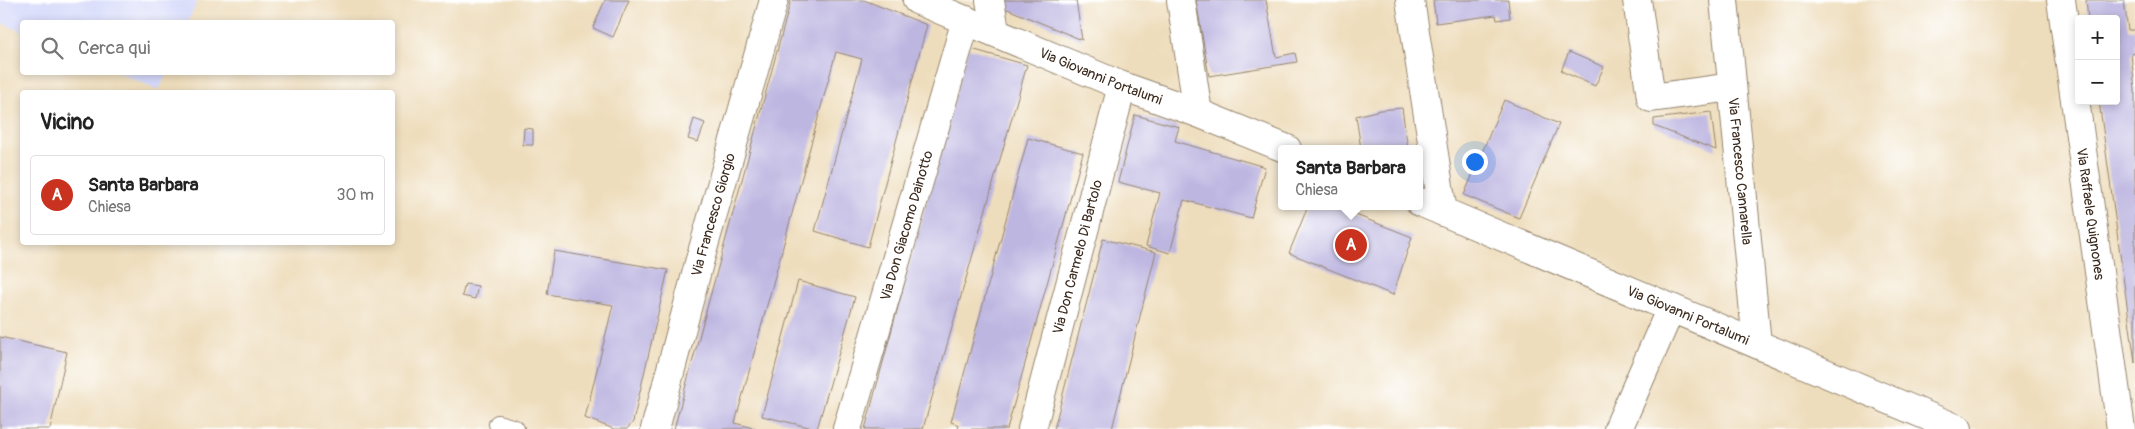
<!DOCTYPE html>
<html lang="it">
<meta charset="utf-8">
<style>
:root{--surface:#fff;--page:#f2f2f2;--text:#222;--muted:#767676;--line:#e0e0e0;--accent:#c8321e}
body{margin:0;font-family:Pangolin,sans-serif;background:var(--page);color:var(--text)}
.controls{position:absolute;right:15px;top:15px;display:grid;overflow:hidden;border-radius:5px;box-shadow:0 2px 8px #0003}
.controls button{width:45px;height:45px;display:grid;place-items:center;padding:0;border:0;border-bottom:1px solid var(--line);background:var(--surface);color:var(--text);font:25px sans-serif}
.you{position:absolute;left:1474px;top:161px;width:18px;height:18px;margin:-12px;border:4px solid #fff;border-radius:50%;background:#1a73e8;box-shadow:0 0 0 8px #1a73e833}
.badge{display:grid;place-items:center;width:32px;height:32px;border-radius:50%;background:var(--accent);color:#fff;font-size:16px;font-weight:700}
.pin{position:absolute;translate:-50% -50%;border:2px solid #fff;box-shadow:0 1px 5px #0006}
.popup{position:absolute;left:1278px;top:145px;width:145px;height:65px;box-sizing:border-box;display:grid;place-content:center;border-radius:5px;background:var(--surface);filter:drop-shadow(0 1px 4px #0005);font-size:16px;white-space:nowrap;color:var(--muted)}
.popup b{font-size:19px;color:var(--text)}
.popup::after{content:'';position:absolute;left:50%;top:100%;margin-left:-10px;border:10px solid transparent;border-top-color:var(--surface)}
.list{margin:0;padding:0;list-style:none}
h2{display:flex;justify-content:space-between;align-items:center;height:65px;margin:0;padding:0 20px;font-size:21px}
h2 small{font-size:16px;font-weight:400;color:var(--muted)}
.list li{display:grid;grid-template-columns:32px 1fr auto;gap:15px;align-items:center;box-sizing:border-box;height:80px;margin:0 10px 10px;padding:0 10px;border:1px solid var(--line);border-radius:5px}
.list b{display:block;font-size:19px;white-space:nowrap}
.list p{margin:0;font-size:16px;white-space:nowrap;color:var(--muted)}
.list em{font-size:16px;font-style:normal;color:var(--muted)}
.icon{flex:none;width:28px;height:28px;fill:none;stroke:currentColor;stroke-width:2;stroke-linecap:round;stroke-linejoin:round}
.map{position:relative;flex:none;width:2135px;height:429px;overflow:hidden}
.search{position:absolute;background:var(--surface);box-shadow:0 2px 8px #0003;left:20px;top:20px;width:375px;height:55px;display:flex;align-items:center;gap:12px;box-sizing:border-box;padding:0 18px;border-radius:5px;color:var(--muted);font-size:19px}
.panel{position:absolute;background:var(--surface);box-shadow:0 2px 8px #0003;left:20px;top:90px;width:375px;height:155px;border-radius:5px}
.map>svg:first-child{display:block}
.built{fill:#d4d8f9}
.building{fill:#bdb6e1}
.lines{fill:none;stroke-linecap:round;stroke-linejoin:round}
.lane-casing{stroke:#94846d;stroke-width:20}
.street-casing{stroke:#94846d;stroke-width:30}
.lane{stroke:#fff;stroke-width:18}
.street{stroke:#fff;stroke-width:28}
.labels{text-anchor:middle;stroke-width:4.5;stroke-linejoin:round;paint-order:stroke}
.street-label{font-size:14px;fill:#3b2a1e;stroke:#fff}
</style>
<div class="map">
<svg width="2135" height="429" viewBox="0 0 2135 429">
<rect width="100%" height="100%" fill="#fff"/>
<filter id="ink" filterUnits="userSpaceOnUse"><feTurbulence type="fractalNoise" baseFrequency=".02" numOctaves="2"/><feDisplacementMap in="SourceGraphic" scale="10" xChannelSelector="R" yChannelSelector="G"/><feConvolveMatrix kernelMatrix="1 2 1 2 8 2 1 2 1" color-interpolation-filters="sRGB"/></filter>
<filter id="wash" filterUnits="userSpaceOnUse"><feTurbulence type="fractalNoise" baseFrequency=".0096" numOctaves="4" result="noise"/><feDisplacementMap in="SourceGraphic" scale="20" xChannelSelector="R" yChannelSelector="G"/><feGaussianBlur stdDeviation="1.12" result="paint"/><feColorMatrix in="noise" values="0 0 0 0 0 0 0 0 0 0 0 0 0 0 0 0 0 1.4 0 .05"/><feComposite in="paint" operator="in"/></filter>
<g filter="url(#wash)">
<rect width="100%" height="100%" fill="#eeddbc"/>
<g class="built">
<polygon points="0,0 198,0 188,22 22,22 22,32 0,22"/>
<polygon points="118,73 167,73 159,90"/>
</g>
<g id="blocks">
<g class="building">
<polygon points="605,0 629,0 613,37 593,28"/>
<polygon points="791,0 864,0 927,25 868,247 815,231 862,59 836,52 735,423 756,429 674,429"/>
<polygon points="1004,0 1076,0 1082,40 1005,8"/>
<polygon points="1196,0 1266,0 1276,57 1295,53 1297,62 1209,76"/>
<polygon points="1433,0 1508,0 1510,18 1497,20 1496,15 1436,23"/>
<polygon points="2086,0 2124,0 2128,30 2135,30 2135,53 2131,54 2135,89 2135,363 2099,101 2116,101 2116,19 2088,19"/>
<polygon points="968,48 1027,65 923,429 865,429"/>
<polygon points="1569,52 1604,67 1595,86 1561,71"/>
<polygon points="1504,100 1559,124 1519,218 1464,195"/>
<polygon points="1402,108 1408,149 1361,149 1356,116 1380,110"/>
<polygon points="1711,112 1716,150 1654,126 1654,119"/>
<polygon points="1135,115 1179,127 1175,141 1265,167 1251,218 1184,200 1170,253 1146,246 1160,193 1118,182"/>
<polygon points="694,119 705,123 698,142 688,139"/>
<polygon points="524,128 533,129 533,145 523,145"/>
<polygon points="1028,138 1083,153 1007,429 958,429 959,425 951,422"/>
<polygon points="1308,206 1333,206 1412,237 1393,295 1289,253"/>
<polygon points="1103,239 1156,252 1112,429 1054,429"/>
<polygon points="554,251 668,270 633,422 627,429 614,429 585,418 613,305 547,294"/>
<polygon points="798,281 855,297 817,429 762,416"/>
<polygon points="465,284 478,286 475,299 462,296"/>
<polygon points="0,337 67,352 50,429 0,429"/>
</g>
</g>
</g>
<g filter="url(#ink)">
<use href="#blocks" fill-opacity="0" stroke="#94846d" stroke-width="1"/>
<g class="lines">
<g class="lane-casing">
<polyline id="lane" points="498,424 515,429"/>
</g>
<g class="street-casing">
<g id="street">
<path id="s1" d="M917,0L1122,86L1198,113L1287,149"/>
<polyline points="990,0 995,31"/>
<polyline points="1181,0 1198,113"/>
<polyline points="1410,0 1443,212"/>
<polyline points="1637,0 1651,98 1732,87"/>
<path id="s2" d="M1724,0L1757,344"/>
<path id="s3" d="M2061,0L2121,429"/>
<path id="s4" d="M1420,202L1958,429"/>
<path id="s5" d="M655,429L699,263L774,0"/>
<path id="s6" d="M847,429L966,20"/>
<path id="s7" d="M1032,429L1122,86"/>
<polyline points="1618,429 1671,308"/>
</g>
</g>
<use href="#lane" class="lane"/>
<use href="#street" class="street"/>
</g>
</g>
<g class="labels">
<g class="street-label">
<text dy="5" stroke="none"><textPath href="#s1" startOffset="199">Via Giovanni Portalumi</textPath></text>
<text dy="5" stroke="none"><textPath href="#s2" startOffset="172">Via Francesco Cannarella</textPath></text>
<text dy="5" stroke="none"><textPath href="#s5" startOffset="222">Via Francesco Giorgio</textPath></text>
<text dy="5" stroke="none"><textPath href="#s3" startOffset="216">Via Raffaele Quignones</textPath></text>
<text dy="5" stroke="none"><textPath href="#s6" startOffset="212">Via Don Giacomo Dainotto</textPath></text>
<text dy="5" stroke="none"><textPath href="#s7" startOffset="178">Via Don Carmelo Di Bartolo</textPath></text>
<text dy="5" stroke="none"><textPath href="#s4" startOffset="291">Via Giovanni Portalumi</textPath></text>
</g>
</g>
</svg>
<div class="controls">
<button>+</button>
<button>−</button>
</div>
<div class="you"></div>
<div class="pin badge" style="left:1351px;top:245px">A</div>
<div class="popup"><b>Santa Barbara</b>Chiesa</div>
<div class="search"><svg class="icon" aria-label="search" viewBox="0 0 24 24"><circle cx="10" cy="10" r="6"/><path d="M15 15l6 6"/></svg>Cerca qui</div>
<section class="panel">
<h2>Vicino<small></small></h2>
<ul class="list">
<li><span class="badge">A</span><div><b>Santa Barbara</b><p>Chiesa</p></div><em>30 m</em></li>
</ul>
</section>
</div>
